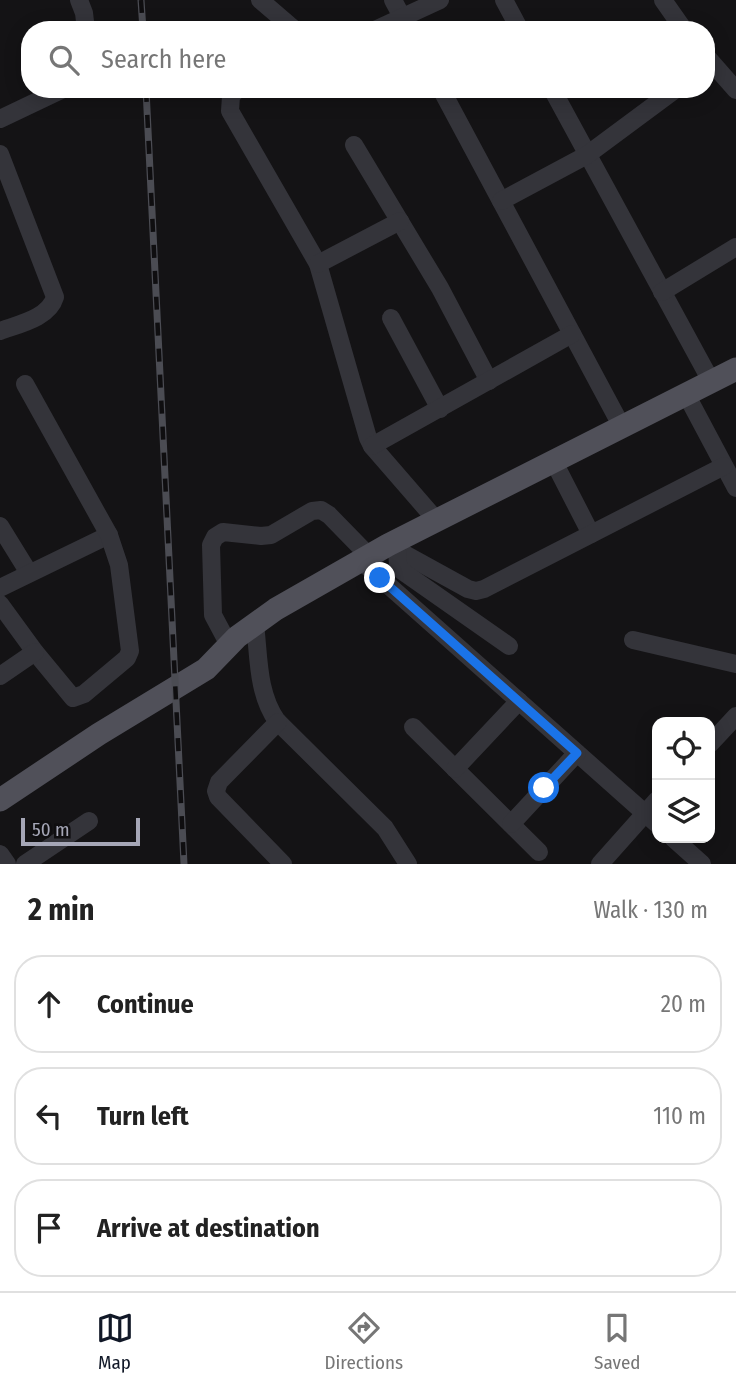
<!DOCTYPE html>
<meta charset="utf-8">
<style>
:root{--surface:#fff;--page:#f2f2f2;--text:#222;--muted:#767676;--line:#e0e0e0;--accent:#111827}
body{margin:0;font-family:"Fira Sans Condensed",sans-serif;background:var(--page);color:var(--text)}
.controls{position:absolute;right:21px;bottom:21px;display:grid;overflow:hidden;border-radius:14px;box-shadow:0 4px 18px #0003}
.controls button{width:63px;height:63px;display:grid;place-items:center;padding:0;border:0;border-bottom:2px solid var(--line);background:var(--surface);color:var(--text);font:35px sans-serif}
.scale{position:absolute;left:21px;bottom:18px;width:119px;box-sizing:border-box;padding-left:7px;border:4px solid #a5a6b6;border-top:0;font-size:19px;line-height:24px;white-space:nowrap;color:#a5a6b6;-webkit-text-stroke:5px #0f0e10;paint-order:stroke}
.stop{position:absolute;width:21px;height:21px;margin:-16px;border:5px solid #1a73e8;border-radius:50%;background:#fff}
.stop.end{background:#1a73e8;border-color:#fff;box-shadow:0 2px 7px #0008}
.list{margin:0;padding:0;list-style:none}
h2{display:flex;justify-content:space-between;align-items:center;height:91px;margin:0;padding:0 28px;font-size:30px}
h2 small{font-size:23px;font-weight:400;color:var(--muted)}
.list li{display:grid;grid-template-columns:46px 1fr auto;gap:21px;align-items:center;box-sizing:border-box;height:98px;margin:0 14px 14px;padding:0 14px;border:2px solid var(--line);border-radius:28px}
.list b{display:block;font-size:26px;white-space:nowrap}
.list em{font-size:23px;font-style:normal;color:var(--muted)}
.icon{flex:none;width:38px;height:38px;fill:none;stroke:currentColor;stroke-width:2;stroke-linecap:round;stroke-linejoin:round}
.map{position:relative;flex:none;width:736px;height:864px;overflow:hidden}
.search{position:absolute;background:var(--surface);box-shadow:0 4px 18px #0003;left:21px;right:21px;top:21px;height:77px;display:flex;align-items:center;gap:18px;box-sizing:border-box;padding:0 24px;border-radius:28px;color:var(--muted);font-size:26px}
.sheet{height:427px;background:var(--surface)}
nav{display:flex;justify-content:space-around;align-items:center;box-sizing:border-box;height:98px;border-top:2px solid var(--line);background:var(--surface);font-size:19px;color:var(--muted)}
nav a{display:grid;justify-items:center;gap:4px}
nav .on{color:var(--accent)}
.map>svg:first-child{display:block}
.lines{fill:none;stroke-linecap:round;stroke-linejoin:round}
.minor{stroke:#34343a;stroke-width:18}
.major{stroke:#505059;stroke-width:23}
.rail-casing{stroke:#4b4c53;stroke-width:7}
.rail{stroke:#0f0e10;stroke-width:4.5;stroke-dasharray:13;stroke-linecap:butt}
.route{stroke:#1a73e8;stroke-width:9}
</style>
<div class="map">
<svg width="736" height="864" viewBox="0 0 736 864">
<rect width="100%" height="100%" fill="#141315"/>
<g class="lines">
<g class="minor">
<polyline points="79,0 84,13 86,30"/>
<polyline points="260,0 295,30"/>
<polyline points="393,0 409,30"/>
<polyline points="504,0 520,30"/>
<polyline points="663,0 684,30"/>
<polyline points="375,30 440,0"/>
<polyline points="706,56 736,90"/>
<polyline points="238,89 231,96 230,111 318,264 368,438 372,446 437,521"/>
<polyline points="441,89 622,427"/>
<polyline points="552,89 711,381"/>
<polyline points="0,119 63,89"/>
<polyline points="354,145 440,288 489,381"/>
<path d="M0,154L55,297C49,318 19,324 0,331"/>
<polyline points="501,201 587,155 676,89"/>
<polyline points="318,264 400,221"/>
<polyline points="662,292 736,247"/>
<polyline points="391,318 440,409"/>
<polyline points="686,394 736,488"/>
<polyline points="372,446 572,334"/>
<polyline points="554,462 591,534"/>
<polyline points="0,526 29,573"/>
<polyline points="388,545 468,589 476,591 484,589 724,466"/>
<polyline points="397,550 398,565 402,571 509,646"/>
<polyline points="360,560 657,824"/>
<polyline points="0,588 109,535"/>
<polyline points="0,604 35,652 73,698 84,694 127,658 130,651 119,565 109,535 25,384"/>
<path d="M255,624C259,656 257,693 277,721L385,828L408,864"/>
<polyline points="633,640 736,664"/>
<polyline points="229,645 213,615 211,545 215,537 223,532 261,536 271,535 312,511 321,510 329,515 369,556"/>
<polyline points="0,676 35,652"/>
<polyline points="278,722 219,782 216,791 218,797 283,864"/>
<polyline points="413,727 539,852"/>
<polyline points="710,744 736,716"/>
<polyline points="455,769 519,701"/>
<polyline points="511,824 577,753"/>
<polyline points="673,838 702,864"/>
<polyline points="0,854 7,864"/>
<polyline points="25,864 89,821"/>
<polyline points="600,864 657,800"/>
</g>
<polyline class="major" points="0,800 99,734 206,669 237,637 276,609 388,545 736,369"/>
<g class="rail-casing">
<g id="rail">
<polyline points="141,0 143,30"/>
<polyline points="146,89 184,864"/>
</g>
</g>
<use href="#rail" class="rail"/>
</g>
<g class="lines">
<polyline class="route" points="380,578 577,753 544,788"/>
</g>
</svg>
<div class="controls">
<button><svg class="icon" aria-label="locate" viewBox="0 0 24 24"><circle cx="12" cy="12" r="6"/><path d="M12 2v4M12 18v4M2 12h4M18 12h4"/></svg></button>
<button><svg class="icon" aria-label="layers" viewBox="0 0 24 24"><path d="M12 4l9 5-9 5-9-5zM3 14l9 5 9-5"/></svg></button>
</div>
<div class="scale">50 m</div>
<div class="stop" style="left:544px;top:788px"></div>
<div class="stop end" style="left:380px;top:578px"></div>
<div class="search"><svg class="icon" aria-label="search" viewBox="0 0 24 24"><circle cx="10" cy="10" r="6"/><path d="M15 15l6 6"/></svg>Search here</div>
</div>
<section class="sheet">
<h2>2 min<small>Walk · 130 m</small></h2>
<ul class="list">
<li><svg class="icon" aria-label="ahead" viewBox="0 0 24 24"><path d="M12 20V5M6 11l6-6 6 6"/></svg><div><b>Continue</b></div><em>20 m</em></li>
<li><svg class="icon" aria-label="left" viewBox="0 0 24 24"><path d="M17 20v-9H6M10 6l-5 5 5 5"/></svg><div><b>Turn left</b></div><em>110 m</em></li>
<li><svg class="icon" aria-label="arrive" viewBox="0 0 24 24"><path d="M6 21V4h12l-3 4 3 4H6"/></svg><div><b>Arrive at destination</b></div></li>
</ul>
</section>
<nav>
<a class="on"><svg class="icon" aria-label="map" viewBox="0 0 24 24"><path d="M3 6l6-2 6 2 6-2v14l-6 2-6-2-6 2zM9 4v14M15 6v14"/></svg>Map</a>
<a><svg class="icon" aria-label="directions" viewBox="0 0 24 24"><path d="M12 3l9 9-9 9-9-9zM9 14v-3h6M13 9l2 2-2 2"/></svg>Directions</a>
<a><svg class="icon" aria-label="saved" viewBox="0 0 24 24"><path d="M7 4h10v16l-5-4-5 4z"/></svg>Saved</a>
</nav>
